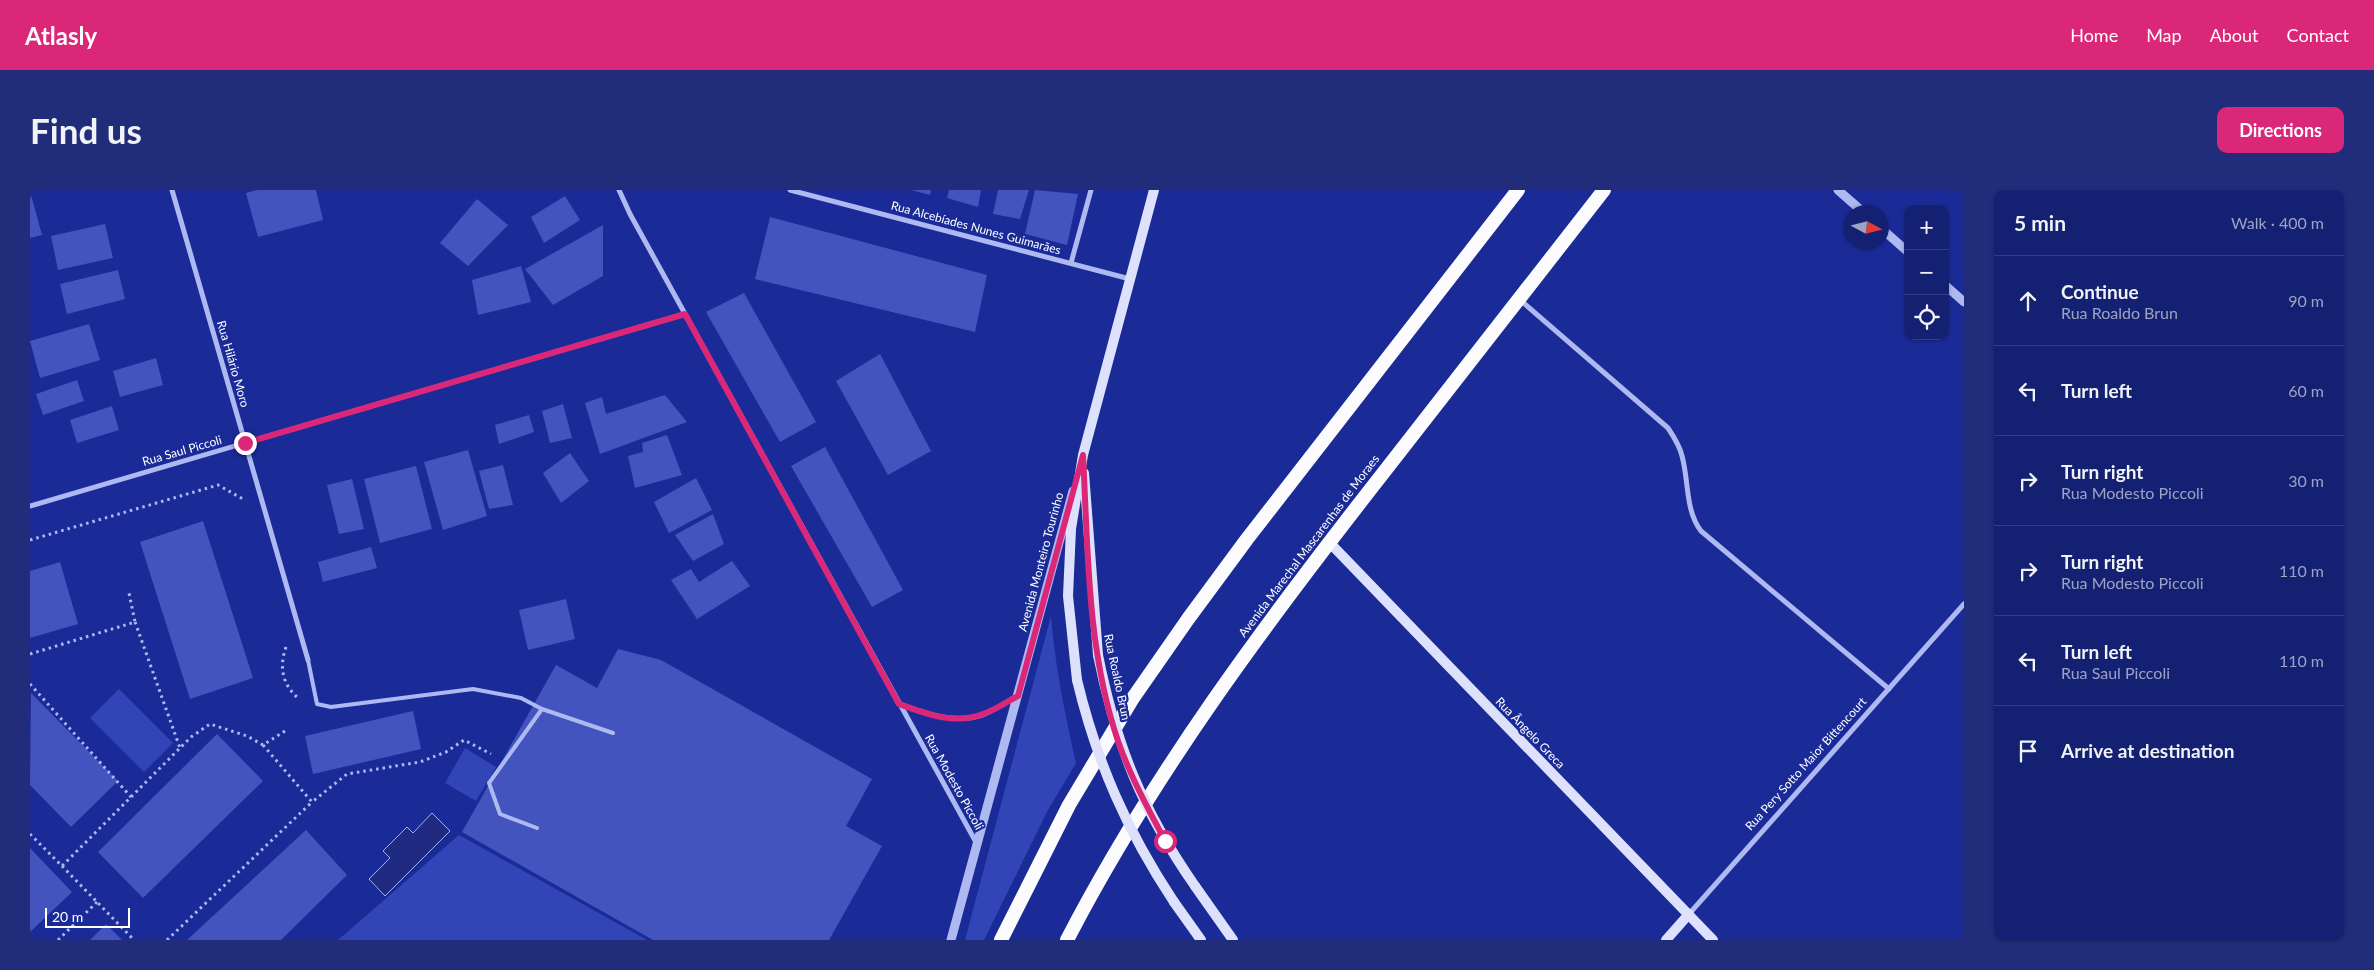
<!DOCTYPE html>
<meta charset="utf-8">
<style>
:root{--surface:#142072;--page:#212d7a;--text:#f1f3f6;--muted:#9da3c4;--line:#333e84;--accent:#db2777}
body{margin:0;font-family:Lato,sans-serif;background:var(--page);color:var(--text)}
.controls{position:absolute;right:15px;top:15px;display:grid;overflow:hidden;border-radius:10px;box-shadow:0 1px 4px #0004}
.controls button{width:45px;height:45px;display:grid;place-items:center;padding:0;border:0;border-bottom:1px solid var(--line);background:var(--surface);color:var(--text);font:25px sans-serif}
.compass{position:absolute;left:1814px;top:15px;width:45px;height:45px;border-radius:50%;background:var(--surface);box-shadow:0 1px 4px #0004;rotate:97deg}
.scale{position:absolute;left:15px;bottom:12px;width:85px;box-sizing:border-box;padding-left:5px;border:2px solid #fff;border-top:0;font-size:14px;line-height:18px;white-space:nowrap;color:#fff;-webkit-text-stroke:4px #1a2b98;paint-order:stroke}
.stop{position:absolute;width:15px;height:15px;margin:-11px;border:4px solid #db2777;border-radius:50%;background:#fff}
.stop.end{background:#db2777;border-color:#fff;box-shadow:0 1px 5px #0008}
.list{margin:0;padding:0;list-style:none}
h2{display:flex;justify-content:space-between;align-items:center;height:65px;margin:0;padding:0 20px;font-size:21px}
h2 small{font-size:16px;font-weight:400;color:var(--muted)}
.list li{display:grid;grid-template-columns:32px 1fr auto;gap:15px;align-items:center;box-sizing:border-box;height:90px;padding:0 20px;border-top:1px solid var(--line)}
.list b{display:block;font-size:19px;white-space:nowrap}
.list p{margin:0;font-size:16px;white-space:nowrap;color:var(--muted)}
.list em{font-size:16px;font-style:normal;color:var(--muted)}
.icon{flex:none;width:28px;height:28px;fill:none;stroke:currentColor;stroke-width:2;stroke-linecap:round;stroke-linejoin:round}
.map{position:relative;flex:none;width:1934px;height:750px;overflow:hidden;border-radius:10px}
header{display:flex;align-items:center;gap:30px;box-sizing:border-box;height:70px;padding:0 25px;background:var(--accent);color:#fff}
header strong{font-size:24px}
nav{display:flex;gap:28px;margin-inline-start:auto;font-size:18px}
.intro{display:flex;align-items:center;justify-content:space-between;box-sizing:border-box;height:120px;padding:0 30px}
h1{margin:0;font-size:35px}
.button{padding:12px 22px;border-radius:10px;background:var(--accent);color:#fff;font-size:18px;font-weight:700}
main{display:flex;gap:30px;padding:0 30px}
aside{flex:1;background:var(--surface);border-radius:10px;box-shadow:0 1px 4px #0004}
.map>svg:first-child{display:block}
.green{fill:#3145b7}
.water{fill:#1f2b80;stroke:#a2aff3}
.building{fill:#4354bf}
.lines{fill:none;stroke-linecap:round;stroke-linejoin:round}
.path{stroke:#afb9f1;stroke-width:3;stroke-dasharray:2.5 4;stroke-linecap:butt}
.service{stroke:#afb9f1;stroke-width:4}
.minor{stroke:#afb9f1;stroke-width:5}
.tertiary{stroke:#afb9f1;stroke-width:9}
.secondary{stroke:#dde1fb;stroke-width:10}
.trunk{stroke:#fcfcff;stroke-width:14}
.secondary-bridge{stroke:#dde1fb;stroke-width:10}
.route{stroke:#db2777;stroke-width:6}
.labels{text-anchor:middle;stroke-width:4.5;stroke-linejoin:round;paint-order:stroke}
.street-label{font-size:12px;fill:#fff;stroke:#1a2b98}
</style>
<header>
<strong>Atlasly</strong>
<nav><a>Home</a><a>Map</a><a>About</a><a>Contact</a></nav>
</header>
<div class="intro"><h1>Find us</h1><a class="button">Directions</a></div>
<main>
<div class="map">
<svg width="1934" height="750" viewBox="0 0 1934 750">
<rect width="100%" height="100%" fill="#1a2b98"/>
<g class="green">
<path d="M1021,426C1025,476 1035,524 1046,573L1018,620L954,750H935Z"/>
<polygon points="89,499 143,553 114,582 60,528"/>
<polygon points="435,558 466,577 446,611 415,593"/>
<polygon points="429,645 617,750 308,750"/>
</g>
<polygon class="water" points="402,623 420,641 355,706 339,689 360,668 353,661 377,637 383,643"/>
<g class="building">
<polygon points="227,0 286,0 293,30 228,47 216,3"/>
<polygon points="881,0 901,0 900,5"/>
<polygon points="919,0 951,0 948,17 917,8"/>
<polygon points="968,0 999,0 990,29 963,24"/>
<polygon points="1005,0 1048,4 1037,55 995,44"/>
<polygon points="0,1 12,45 0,48"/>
<polygon points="535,6 550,30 514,53 501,27"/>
<polygon points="447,9 478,35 438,76 410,53"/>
<polygon points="740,27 957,85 945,142 725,89"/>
<polygon points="75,34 83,68 28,80 21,46"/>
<polygon points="573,35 573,86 523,115 495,79"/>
<polygon points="491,76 501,112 448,125 442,90"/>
<polygon points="88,80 95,109 37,124 30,94"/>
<polygon points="714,103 786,232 750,252 676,122"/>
<polygon points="59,134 70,170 10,188 0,151"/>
<polygon points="850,164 901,261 858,285 806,191"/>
<polygon points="126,168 133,195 90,207 83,181"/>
<polygon points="47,190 54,211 13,225 6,204"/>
<polygon points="635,205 657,232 570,264 555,213 572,207 576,224"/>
<polygon points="533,214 542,248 520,253 512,221"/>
<polygon points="82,216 89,240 47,253 40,230"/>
<polygon points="499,225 504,242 469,254 465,235"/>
<polygon points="637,245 652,285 605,298 598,266 613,262 612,253"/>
<polygon points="795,257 873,400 842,417 761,276"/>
<polygon points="438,260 457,326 413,340 394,272"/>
<polygon points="540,263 559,291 531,313 513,283"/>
<polygon points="473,275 483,315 459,319 449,281"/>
<polygon points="386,276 402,339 350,353 334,289"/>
<polygon points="666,288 682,320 639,343 624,312"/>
<polygon points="322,289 334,339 309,344 297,295"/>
<polygon points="683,324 694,354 663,371 645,345"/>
<polygon points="173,331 223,488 160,509 110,352"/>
<polygon points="341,357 347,378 293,392 288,372"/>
<polygon points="702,371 720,396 667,429 641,390 661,379 669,392"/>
<polygon points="30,372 48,434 0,448 0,381"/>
<polygon points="536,409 545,449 498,460 489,420"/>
<polygon points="588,459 631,470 842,589 816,636 852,656 799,750 623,750 432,642 526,475 567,498"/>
<polygon points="1,503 88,591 41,637 0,595"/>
<polygon points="383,521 391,559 283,584 275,546"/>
<polygon points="187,544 233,591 113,708 68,662"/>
<polygon points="276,640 317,685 251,750 157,750"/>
<polygon points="0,658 42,702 0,742"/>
<polygon points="76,734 92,750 60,750"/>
</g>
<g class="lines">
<g class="path">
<polyline points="0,350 188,295 213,309"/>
<polyline points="105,432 150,558"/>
<path d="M256,457C249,477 252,494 268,508"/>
<polyline points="0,464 105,432 99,403"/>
<polyline points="0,494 101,607"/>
<polyline points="233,555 282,612 317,584 390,572 416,562 434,550 461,564"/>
<polyline points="0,644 32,676 161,547 180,534 217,546 233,555 255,541"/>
<polyline points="32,676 104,750"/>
<polyline points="28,750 67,712"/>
<polyline points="137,750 282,612"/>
</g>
<g class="service">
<polyline points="278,470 287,514 301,517 443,499 491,508 512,519 583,543"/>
<polyline points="507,638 470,624 459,593 512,519"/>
</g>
<g class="minor">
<polyline points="142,0 278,470"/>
<polyline points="589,0 600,24 947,654"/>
<polyline points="760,0 1100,89"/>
<polyline points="1041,73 1061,0"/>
<path d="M1489,109L1638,238C1644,247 1650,256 1652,266C1659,291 1655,320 1671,341L1859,499"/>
<polyline points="0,316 655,124"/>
<path d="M870,514C897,524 924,534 952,525C964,521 976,512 987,506"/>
<polyline points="1659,724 1934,414"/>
</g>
<g class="tertiary">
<polyline points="1808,0 1833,22"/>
<polyline points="1852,39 1878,62"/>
<polyline points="1915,95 1934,112"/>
<polyline points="921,750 1043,301"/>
</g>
<g class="secondary">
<polyline points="1054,283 1068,465"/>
<polyline points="1299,352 1683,750"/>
<polyline points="1047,490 1038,406 1041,339 1053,265 1124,0"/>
<polyline points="1165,696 1203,750"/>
<polyline points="1144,712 1171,750"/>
<polyline points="1636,750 1659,724"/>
</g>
<g class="trunk">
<polyline points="971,750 1039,615 1103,508 1158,429 1217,349 1488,0"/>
<path d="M1037,750C1124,582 1238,430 1354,282C1427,188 1500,94 1574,0"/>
</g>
<g class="secondary-bridge">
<path d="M1068,465C1086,555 1112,620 1165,696"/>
<path d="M1047,490C1067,573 1097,641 1144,712"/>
</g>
</g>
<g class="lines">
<path class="route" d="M215,253L655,124L869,514C896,524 925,535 953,524C965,520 977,512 988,506L1053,265C1058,360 1057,460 1088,551C1100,586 1118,618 1135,651"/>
</g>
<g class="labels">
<g class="street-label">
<text transform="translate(946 38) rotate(15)" y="4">Rua Alcebíades Nunes Guimarães</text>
<text transform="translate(203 174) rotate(74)" y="4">Rua Hilário Moro</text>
<text transform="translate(152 261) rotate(-16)" y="4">Rua Saul Piccoli</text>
<text transform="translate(1279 356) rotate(-53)" y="4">Avenida Marechal Mascarenhas de Moraes</text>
<text transform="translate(1011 372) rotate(-75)" y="4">Avenida Monteiro Tourinho</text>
<text transform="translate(1087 487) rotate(78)" y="4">Rua Roaldo Brun</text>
<text transform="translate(1500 543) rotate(46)" y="4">Rua Ângelo Greca</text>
<text transform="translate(1776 574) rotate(-48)" y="4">Rua Pery Sotto Maior Bittencourt</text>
<text transform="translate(924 592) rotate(61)" y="4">Rua Modesto Piccoli</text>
</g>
</g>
</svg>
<div class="controls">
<button>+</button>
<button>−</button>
<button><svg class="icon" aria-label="locate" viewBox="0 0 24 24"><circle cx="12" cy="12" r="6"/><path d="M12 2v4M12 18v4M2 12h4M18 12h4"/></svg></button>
</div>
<svg class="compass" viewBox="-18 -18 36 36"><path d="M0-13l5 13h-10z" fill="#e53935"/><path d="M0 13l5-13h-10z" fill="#9da3c4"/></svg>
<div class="scale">20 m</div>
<div class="stop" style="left:1135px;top:651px"></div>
<div class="stop end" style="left:215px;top:253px"></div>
</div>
<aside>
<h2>5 min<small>Walk · 400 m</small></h2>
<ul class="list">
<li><svg class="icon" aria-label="ahead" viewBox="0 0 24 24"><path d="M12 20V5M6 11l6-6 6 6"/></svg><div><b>Continue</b><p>Rua Roaldo Brun</p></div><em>90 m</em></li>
<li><svg class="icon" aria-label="left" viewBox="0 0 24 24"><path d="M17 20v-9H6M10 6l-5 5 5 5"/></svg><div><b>Turn left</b></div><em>60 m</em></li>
<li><svg class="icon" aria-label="right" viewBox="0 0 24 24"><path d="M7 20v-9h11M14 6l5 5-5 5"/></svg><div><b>Turn right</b><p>Rua Modesto Piccoli</p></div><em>30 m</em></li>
<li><svg class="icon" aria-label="right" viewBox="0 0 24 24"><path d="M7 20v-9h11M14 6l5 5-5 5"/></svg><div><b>Turn right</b><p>Rua Modesto Piccoli</p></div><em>110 m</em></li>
<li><svg class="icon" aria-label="left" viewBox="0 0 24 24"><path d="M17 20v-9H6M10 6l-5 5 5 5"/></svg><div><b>Turn left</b><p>Rua Saul Piccoli</p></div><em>110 m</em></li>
<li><svg class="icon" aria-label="arrive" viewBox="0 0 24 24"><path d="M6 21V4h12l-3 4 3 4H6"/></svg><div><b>Arrive at destination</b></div></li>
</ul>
</aside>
</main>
